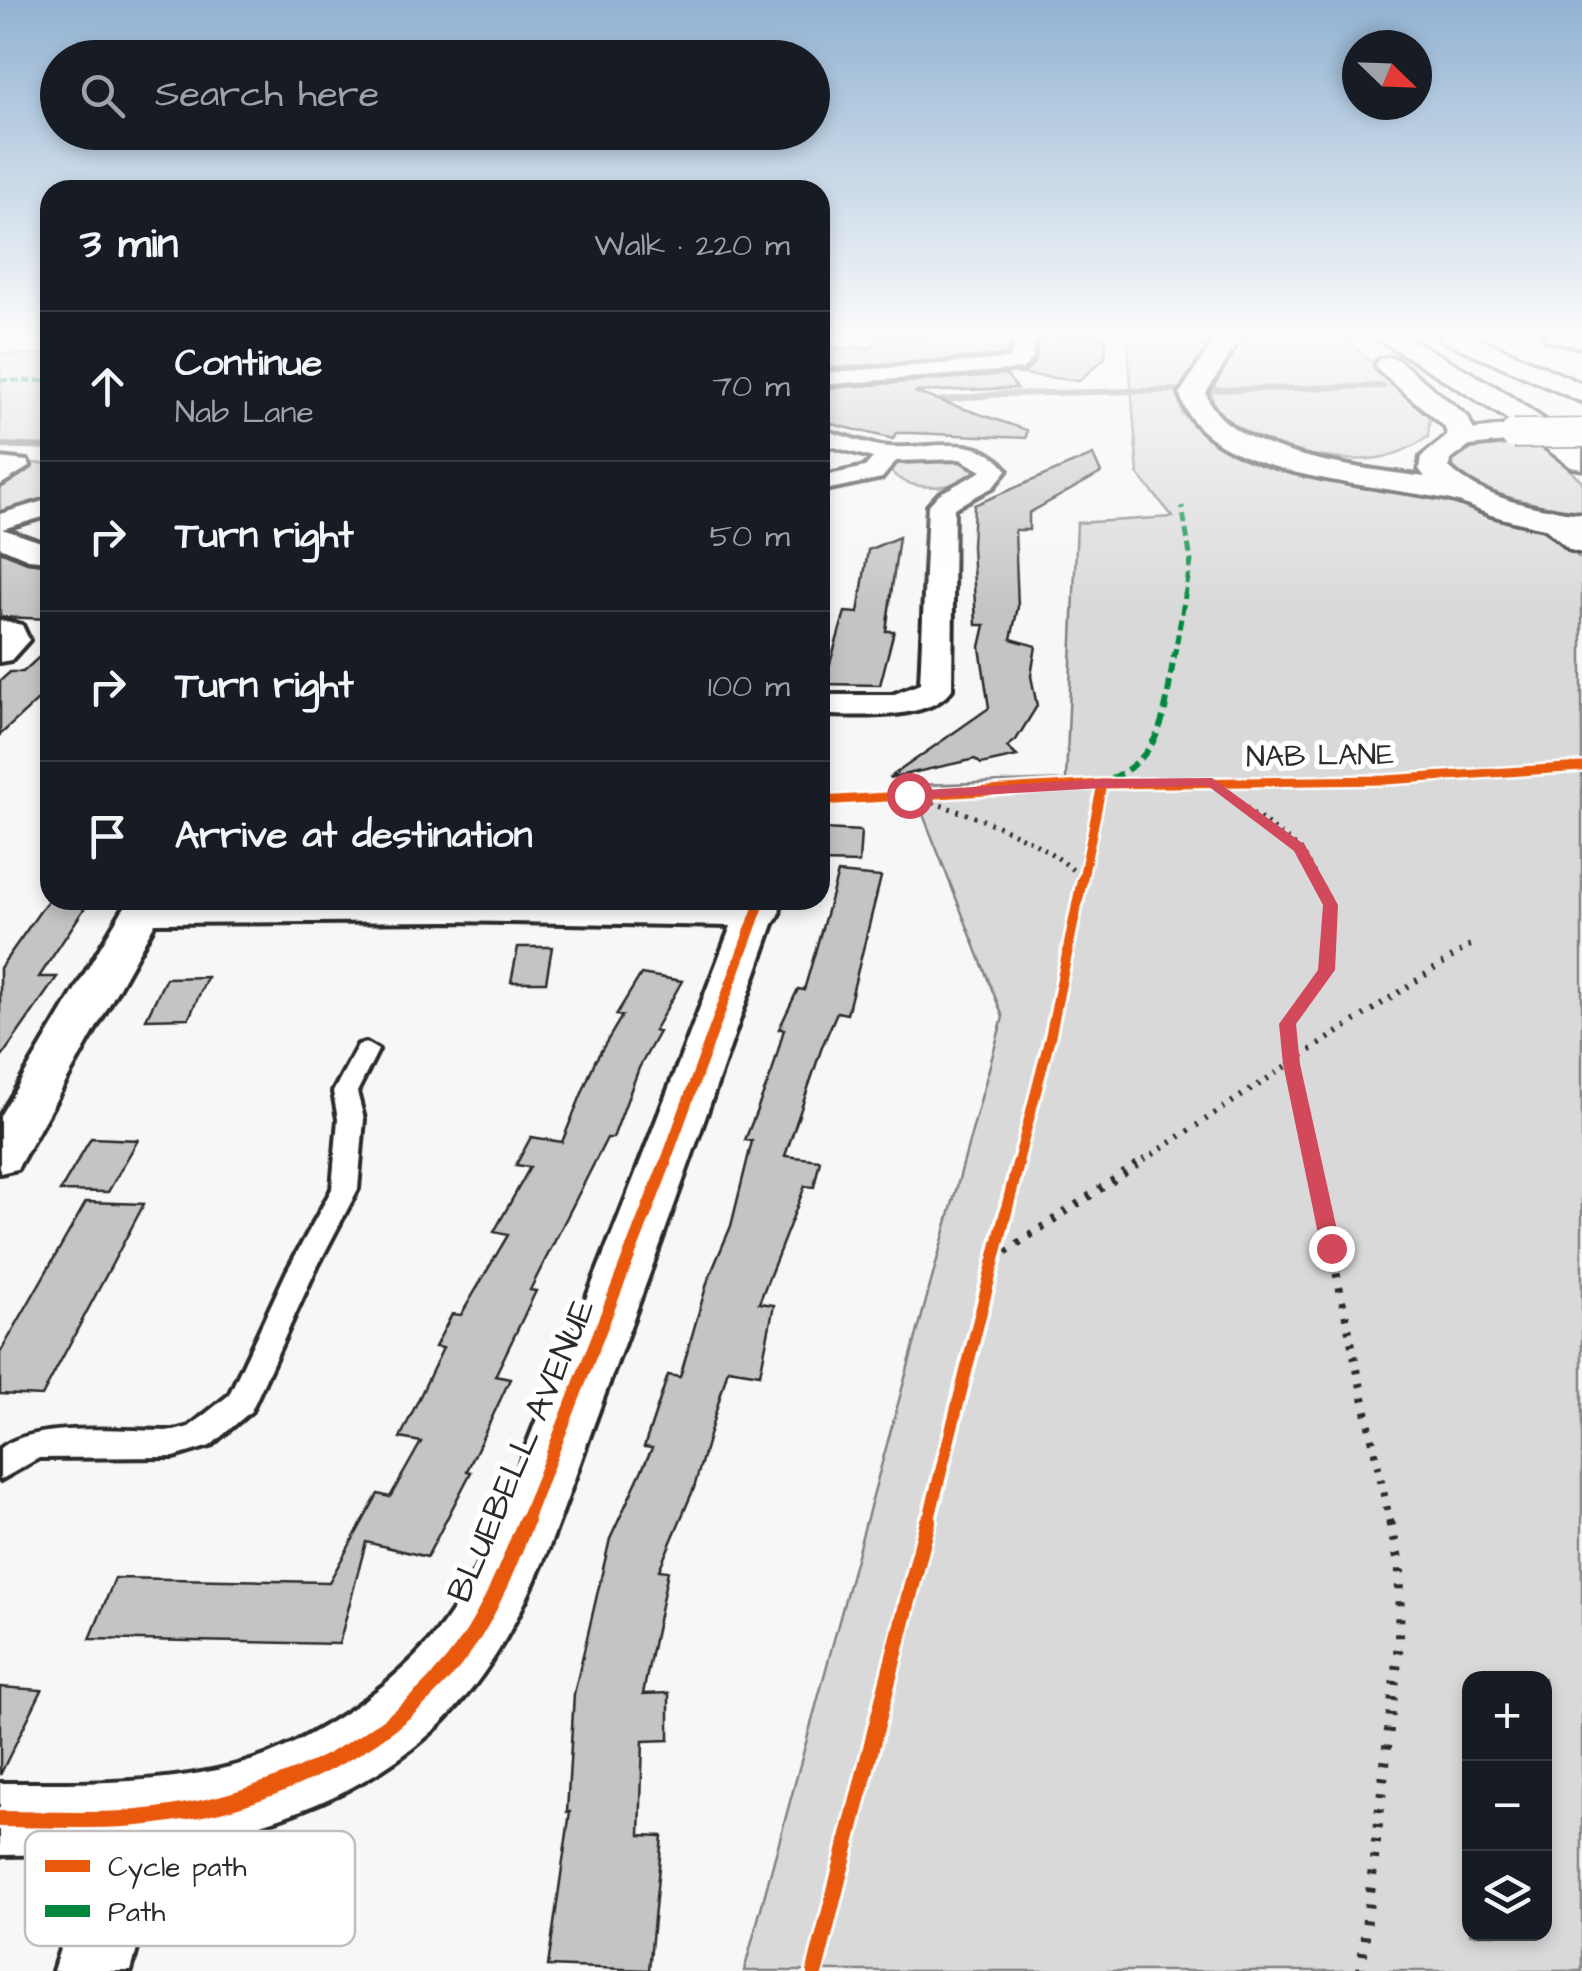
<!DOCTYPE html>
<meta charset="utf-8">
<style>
:root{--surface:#171b24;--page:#242831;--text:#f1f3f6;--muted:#9ea1a6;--line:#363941}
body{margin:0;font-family:"Architects Daughter",sans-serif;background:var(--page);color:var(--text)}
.controls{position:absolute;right:30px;bottom:30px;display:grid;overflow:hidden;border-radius:20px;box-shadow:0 5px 15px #0003}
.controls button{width:90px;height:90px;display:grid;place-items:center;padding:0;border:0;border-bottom:2px solid var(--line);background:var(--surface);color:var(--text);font:50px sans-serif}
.compass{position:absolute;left:1342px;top:30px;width:90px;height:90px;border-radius:50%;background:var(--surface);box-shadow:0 5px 15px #0003;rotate:113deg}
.stop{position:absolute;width:30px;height:30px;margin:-22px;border:8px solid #d1495b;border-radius:50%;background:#fff}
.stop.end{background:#d1495b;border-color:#fff;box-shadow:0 2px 10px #0008}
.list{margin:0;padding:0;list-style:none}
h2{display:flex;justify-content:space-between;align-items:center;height:130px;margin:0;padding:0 40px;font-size:42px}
h2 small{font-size:32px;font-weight:400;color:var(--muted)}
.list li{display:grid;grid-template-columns:65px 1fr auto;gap:30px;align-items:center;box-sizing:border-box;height:150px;padding:0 40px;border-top:2px solid var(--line)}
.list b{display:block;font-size:38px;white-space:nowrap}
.list p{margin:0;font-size:32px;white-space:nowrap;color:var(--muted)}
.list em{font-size:32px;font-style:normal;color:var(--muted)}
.icon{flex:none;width:55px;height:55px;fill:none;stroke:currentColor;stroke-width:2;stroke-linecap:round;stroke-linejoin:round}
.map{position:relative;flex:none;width:1582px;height:1971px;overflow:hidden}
.search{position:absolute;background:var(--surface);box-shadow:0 5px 15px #0003;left:40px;top:40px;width:790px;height:110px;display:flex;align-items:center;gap:25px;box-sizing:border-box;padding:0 35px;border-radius:55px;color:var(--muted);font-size:38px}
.panel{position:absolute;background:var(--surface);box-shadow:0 5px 15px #0003;left:40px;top:180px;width:790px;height:730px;border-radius:30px}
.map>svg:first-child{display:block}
.green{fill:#d9d9d9;stroke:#828282;stroke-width:2.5;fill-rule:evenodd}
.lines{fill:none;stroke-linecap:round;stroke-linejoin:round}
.stream{stroke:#7b7b7b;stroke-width:6}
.building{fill:#c4c4c4;stroke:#2b2b2b;stroke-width:2.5}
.service-casing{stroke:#2b2b2b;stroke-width:8}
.minor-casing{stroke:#2b2b2b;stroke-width:8}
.tertiary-casing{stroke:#2b2b2b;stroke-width:8}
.trunk-casing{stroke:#2b2b2b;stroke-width:7}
.path-far3{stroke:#2b2b2b;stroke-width:5;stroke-dasharray:2.5 6;stroke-linecap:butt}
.path-far2{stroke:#2b2b2b;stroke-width:6;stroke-dasharray:2.5 8;stroke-linecap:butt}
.path-far1{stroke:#2b2b2b;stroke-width:8;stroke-dasharray:4 10;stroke-linecap:butt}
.path{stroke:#2b2b2b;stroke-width:10;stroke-dasharray:4 12;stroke-linecap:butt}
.service{fill:#fff;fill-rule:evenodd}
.minor{fill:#fff;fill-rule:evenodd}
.tertiary{fill:#fff;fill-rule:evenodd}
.trunk{fill:#fff;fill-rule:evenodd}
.tertiary-bridge-casing{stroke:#2b2b2b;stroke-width:31;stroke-linecap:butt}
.tertiary-bridge{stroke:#fff;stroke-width:28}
.quiet-far2{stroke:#00873e;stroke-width:4;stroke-dasharray:8 4;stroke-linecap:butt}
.quiet-far1{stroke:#00873e;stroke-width:5;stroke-dasharray:10 5;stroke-linecap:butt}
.quiet{stroke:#00873e;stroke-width:6;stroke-dasharray:12 6;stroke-linecap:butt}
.cycleway-far3-casing{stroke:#fff;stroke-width:14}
.cycleway-far2-casing{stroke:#fff;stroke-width:16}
.cycleway-far1-casing{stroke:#fff;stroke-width:19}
.cycleway-casing{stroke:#fff;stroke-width:22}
.cycleway-far3{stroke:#e8590c;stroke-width:9}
.cycleway-far2{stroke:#e8590c;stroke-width:10}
.cycleway-far1{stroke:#e8590c;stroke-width:12}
.cycleway{stroke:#e8590c;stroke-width:16}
.route{fill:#d1495b}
.labels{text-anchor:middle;stroke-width:10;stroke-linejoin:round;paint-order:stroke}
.street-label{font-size:30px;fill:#2b2b2b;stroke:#fff}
.near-street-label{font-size:35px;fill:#2b2b2b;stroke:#fff}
.key{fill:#fff;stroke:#bfbfbf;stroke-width:2.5}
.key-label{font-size:28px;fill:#2b2b2b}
</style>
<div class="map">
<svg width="1582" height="1971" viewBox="0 0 1582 1971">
<rect width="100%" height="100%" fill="#f7f7f7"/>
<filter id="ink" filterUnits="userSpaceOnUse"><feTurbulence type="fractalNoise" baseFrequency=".01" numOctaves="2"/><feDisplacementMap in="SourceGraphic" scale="20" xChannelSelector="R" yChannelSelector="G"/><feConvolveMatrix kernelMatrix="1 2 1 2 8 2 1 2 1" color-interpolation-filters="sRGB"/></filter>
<g filter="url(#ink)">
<g class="green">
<path d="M1127,335H1215L1180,391L1182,414L1213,440L1262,458L1442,499L1545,529L1582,560V1971H744L1003,1017L924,817L917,785L1066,780L1077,523L1173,517L1138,474ZM1470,1678H1544V1934H1470Z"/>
<path d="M1242,335H1341L1430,415L1428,437C1409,449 1393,457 1370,459C1336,463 1201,445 1213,391C1217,373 1233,352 1242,335Z"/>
<polygon points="0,354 50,355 50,448 0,447"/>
<path d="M1536,440L1582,481V513C1535,513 1492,496 1454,472L1453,460C1475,440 1508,442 1536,440Z"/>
<path d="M952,456L981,468L982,473C959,489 908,495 889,469L899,460Z"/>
<polygon points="32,463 50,464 50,503 0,518 0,484"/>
</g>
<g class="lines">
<g class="stream">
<polyline points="1212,390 1384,386"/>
<polyline points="927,402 1000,394 1178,390"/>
<polyline points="0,445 50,447"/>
</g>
</g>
<g class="building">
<polygon points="875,335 1012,335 1006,355 820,369 820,349 874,347"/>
<polygon points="1040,335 1106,335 1105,358 1079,381 1015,373 1025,372 1035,362"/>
<polygon points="1006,374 1017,388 914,392 1027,430 1026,438 912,433 896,433 893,439 820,421 820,389"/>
<polygon points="1093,455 1101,473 1029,513 1029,530 1015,530 1018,607 1011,639 1036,646 1031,676 1037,706 1016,740 1007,747 1017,756 981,764 975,759 889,778 989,708 980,647 985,625 976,625 972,546 974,505"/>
<polygon points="899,537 886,631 894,631 880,685 824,684 845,612 858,613 868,550"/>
<polygon points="0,551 27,562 50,565 50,619 0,617"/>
<polygon points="50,647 50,689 0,735 0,681 10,672 23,672"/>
<polygon points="823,829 861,831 859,863 820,862"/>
<polygon points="838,873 881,877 847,1014 837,1012 822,1047 785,1156 820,1160 814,1187 805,1186 759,1303 774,1305 760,1374 728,1369 694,1488 659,1570 668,1571 643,1694 669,1693 669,1740 643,1741 640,1835 662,1836 649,1970 548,1966 570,1812 567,1812 574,1694 610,1539 652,1448 644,1447 668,1375 680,1377 708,1280 731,1226 752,1141 745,1140 772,1072 784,1029 779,1029 798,989 804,990"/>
<polygon points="48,900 90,900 39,977 57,977 0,1059 0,968"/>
<polygon points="518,947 552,947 546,982 511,982"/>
<polygon points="641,974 682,981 654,1031 659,1032 639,1068 613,1138 607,1138 530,1290 536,1291 495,1376 510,1379 467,1471 471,1472 427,1557 366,1542 339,1644 90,1639 115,1578 329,1582 378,1494 390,1497 421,1442 400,1438 443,1348 435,1347 452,1314 461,1315 508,1235 494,1232 530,1167 516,1165 531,1137 562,1142 595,1061 622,1016 616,1015"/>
<polygon points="207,977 189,1018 146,1019 166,978"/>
<polygon points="91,1138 138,1140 108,1192 60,1191"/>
<polygon points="86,1202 144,1204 42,1396 0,1394 0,1353"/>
<polygon points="0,1687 42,1690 0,1775"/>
</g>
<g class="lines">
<g class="service-casing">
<path id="service" d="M366,1043L378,1050L357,1092L364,1119L358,1189L315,1271L251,1411L210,1446L174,1457L39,1458L0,1480V1449C34,1420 129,1432 174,1431L189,1427L229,1395L287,1271L332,1189L338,1119L333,1092L358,1045Z"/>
</g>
<g class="minor-casing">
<g id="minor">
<polygon points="1016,335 1036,335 1032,359 1022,369 820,385 820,373 1009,359"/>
<path d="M820,429C843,435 865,445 889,447C930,450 978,431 1007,470L993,487L954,508L952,689C930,722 855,715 820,715V695H892L920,684L928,506L939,494L982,471L960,459L896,461L882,478L820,491V477L865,467L873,458L820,443Z"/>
<polygon points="0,458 27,461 30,466 0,485"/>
<polygon points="50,499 50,515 2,529 50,545 50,561 28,559 0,547 0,514"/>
<polygon points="0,620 22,625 29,640 11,660 0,662"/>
<path d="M138,900H781L779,915L773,924C719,1078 666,1233 608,1386C560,1510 525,1661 414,1747C341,1804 255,1830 165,1848L131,1971H53L90,1854L0,1855V1783C89,1783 208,1787 290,1745C341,1719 391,1685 429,1642C482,1581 507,1493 537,1419C605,1256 668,1091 731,926L449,921L155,923L17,1169L0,1173V1116L122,911L128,903Z"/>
</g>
</g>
<g class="tertiary-casing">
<g id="tertiary">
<path d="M1218,335H1242L1206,393C1222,455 1370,469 1425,477L1419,469L1421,457L1452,432L1514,425L1524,428L1528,434L1524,440L1470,446L1450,460L1449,467C1483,500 1537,509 1582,514V534C1551,530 1521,524 1491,515C1479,511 1467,504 1455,501C1384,483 1198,480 1180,393Z"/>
<polygon points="1544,335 1582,335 1582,347 1547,340"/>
</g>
</g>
<g class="trunk-casing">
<g id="trunk">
<polygon points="1372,335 1404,335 1496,387 1582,445 1582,469 1571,467 1501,415"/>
<polygon points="1438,335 1472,335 1582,384 1582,402 1442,340"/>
<polygon points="1388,357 1397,359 1468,417 1477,438 1473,444 1451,444 1444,426 1379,371 1375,365 1379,359"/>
<polygon points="1551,509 1563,512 1582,526 1582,553 1570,550 1534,519 1539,512"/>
</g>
</g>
<g class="path-far3">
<polyline points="1212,782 1300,849 1319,883"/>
<path d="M909,795C963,812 1044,837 1082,879"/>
</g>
<g class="path-far2">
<polyline points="1135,1166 1475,942"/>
<polyline points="1313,1166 1291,1064 1287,1024 1326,970 1331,905 1317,880"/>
</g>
<g class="path-far1">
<polyline points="1313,1164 1390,1523"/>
<polyline points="994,1259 1138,1164"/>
</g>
<polyline class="path" points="1361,1971 1399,1644 1400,1568 1390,1521"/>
<use href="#service" class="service"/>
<use href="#minor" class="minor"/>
<use href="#tertiary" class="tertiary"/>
<use href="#trunk" class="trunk"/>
<g class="tertiary-bridge-casing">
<polyline id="tertiary-bridge" points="1514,434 1582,433"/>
</g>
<use href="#tertiary-bridge" class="tertiary-bridge"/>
<polyline class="quiet-far2" points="0,380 50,381"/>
<polyline class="quiet-far1" points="1174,658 1191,561 1182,506"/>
<path class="quiet" d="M1111,779C1166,753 1165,708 1174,655"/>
<g class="cycleway-far3-casing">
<g id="cycleway-far3">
<polyline points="820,801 1102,784 1386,780 1582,767"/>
<polyline points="1082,883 1102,784"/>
</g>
</g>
<g class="cycleway-far2-casing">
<g id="cycleway-far2">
<polyline points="664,1166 761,900"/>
<polyline points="1017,1166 1051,1033 1082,880"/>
</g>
</g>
<g class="cycleway-far1-casing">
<g id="cycleway-far1">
<polyline points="525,1523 665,1164"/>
<polyline points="928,1523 1018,1164"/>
</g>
</g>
<g class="cycleway-casing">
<g id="cycleway">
<path d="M0,1819C45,1819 93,1822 138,1818C254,1807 378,1755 453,1663C487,1622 506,1570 526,1521"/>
<polyline points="815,1971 928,1521"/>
</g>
</g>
<use href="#cycleway-far3" class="cycleway-far3"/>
<use href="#cycleway-far2" class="cycleway-far2"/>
<use href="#cycleway-far1" class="cycleway-far1"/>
<use href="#cycleway" class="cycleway"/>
</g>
</g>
<linearGradient id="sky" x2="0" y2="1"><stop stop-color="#91b2d2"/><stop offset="0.55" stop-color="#fbfbfb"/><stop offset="1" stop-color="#fbfbfb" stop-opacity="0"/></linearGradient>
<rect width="1582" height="611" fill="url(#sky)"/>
<polygon class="route" points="1212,778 1305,845 1338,905 1335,970 1296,1024 1300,1064 1341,1248 1331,1255 1321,1248 1283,1064 1279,1024 1318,970 1323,905 1294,851 1208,786 1102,788 909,799 902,795 909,791 1102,779"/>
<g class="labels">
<g class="street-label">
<text transform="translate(1320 755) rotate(-1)" y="10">NAB LANE</text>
</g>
<g class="near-street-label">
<text transform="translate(520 1450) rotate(-67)" y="12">BLUEBELL AVENUE</text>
</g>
</g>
<rect x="25" y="1831" width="330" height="115" rx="15" class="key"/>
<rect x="45" y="1860" width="45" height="12" fill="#e8590c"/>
<rect x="45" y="1905" width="45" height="12" fill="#00873e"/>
<g class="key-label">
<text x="108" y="1876">Cycle path</text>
<text x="108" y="1921">Path</text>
</g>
</svg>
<div class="controls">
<button>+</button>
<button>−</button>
<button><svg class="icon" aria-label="layers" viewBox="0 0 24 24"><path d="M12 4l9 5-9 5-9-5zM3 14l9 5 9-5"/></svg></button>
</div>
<svg class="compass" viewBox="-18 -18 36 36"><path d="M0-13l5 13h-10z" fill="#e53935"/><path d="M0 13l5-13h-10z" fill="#9ea1a6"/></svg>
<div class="stop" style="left:909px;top:795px"></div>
<div class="stop end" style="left:1331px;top:1248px"></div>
<div class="search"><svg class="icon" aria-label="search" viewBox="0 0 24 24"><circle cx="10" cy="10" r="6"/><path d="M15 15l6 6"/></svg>Search here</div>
<section class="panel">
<h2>3 min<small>Walk · 220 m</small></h2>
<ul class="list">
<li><svg class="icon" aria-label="ahead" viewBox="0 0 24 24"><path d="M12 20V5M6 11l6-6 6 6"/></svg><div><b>Continue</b><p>Nab Lane</p></div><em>70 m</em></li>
<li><svg class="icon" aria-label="right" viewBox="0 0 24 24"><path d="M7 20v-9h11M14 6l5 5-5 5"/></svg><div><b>Turn right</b></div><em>50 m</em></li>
<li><svg class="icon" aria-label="right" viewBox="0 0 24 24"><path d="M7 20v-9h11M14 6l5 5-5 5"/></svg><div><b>Turn right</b></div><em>100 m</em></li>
<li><svg class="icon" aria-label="arrive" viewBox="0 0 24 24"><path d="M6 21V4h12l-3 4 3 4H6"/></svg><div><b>Arrive at destination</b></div></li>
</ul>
</section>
</div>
